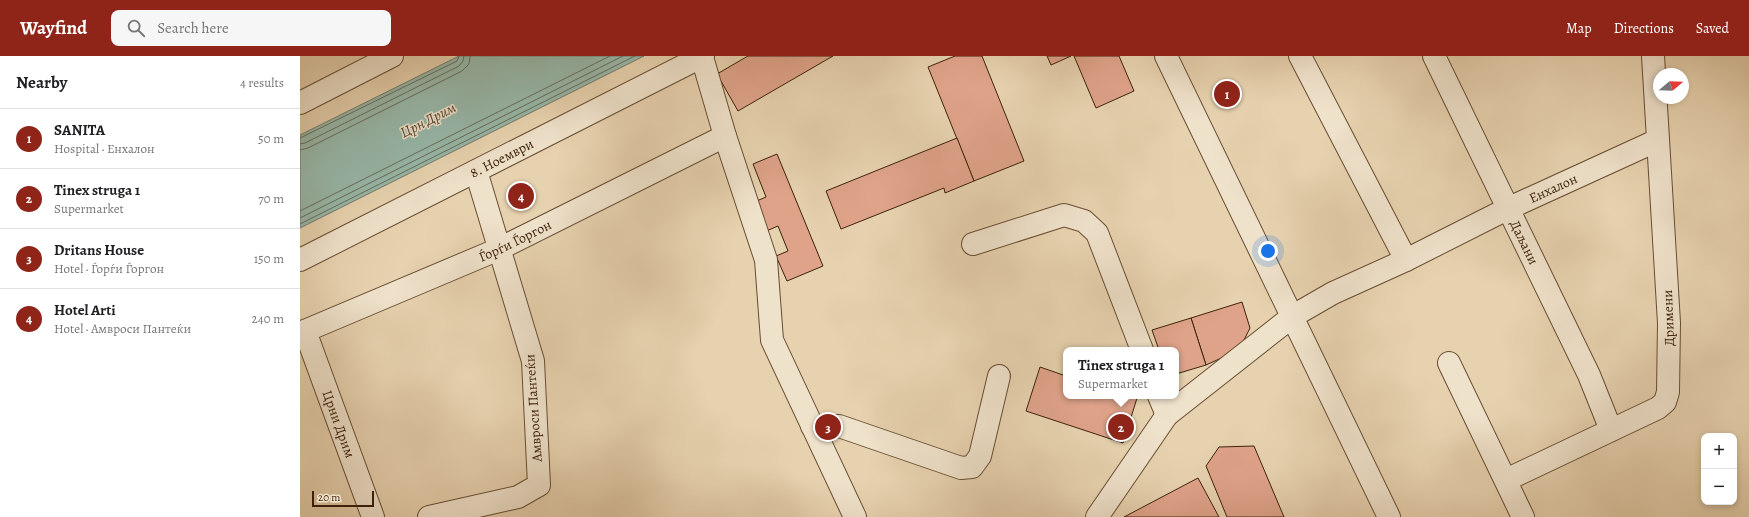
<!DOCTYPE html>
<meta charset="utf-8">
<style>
:root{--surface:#fff;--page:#f6f6f6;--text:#202124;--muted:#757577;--line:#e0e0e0;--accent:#8f2418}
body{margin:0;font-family:Alegreya,serif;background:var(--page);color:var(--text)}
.controls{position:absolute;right:12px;bottom:12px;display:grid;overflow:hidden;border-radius:8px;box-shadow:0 2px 6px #0003}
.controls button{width:36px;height:36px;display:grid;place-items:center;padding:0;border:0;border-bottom:1px solid var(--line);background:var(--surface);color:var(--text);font:20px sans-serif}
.compass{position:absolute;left:1353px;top:12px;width:36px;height:36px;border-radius:50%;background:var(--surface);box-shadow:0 2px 6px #0003;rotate:71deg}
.scale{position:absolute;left:12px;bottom:10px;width:62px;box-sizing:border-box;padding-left:4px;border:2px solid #3d210a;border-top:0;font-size:11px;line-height:14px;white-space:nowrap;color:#3d210a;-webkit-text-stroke:3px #efe2cb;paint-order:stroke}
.you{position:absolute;left:968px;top:195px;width:14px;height:14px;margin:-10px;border:3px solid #fff;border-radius:50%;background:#1a73e8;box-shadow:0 0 0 6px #1a73e833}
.badge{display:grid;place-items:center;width:26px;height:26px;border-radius:50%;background:var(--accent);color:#fff;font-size:13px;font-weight:700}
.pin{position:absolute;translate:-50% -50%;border:2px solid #fff;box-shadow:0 1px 4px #0006}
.popup{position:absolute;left:763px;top:291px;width:116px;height:52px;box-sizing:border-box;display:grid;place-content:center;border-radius:8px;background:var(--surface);filter:drop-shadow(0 1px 3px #0005);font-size:13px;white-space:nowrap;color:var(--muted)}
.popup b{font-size:15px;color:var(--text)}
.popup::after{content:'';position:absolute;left:50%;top:100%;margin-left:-8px;border:8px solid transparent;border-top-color:var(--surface)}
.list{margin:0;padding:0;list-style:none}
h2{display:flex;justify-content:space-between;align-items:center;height:52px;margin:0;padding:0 16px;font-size:17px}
h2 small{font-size:13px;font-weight:400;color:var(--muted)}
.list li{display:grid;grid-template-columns:26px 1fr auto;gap:12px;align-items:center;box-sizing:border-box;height:60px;padding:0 16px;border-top:1px solid var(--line)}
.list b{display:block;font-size:15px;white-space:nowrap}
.list p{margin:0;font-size:13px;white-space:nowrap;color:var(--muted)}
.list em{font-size:13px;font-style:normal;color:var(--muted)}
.icon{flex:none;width:22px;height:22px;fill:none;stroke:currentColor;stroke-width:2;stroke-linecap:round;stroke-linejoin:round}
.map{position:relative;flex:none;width:1449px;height:461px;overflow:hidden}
header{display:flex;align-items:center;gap:24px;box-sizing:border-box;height:56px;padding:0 20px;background:var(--accent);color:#fff}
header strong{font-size:19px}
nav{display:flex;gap:22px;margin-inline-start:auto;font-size:14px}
.search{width:280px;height:36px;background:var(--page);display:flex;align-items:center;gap:10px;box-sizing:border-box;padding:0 14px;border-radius:8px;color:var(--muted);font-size:15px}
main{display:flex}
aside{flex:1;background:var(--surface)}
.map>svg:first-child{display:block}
.water{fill:#97b8aa;stroke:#737c6a}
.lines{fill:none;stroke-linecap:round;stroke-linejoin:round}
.shore{stroke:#6a6c5a;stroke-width:1}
.building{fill:#dfa38a;stroke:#3d210a}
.minor-casing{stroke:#684d33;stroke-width:24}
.minor{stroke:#efe2cb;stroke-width:22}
.labels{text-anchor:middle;stroke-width:3;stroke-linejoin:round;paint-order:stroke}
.street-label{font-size:14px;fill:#3d210a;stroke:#efe2cb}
.water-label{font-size:15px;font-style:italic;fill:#544732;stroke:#efe2cb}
</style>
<header>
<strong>Wayfind</strong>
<div class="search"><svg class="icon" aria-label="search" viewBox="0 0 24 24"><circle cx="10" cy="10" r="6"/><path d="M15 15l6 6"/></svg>Search here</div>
<nav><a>Map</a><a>Directions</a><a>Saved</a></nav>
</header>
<main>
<aside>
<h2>Nearby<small>4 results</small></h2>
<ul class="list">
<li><span class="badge">1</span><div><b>SANITA</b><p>Hospital · Енхалон</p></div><em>50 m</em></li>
<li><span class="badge">2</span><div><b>Tinex struga 1</b><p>Supermarket</p></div><em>70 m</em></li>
<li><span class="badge">3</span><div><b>Dritans House</b><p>Hotel · Ѓорѓи Ѓоргон</p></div><em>150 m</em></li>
<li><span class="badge">4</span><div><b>Hotel Arti</b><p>Hotel · Амвроси Пантеќи</p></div><em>240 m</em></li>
</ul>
</aside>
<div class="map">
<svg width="1449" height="461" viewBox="0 0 1449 461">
<rect width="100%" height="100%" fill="#e7d2af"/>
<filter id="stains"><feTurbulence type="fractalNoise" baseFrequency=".005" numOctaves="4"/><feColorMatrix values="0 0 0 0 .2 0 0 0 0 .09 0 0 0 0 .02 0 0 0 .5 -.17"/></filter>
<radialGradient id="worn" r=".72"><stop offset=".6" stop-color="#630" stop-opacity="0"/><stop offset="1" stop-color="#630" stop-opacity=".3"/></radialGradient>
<polygon class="water" points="159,0 344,0 0,172 0,79"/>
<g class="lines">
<g class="shore">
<polyline points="0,82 157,5 159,0"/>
<polyline points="0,88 5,87 159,10 163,5 164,0"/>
<polyline points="0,94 8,92 162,15 169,8 170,0"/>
<polyline points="0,155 310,0"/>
<polyline points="0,162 323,0"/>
<polyline points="0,168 335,0"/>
</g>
</g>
<g class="building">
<polygon points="448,0 533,0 438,55 417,18"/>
<polygon points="655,0 682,0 724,105 674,125 628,11"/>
<polygon points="747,0 771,0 751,9"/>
<polygon points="774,0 819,0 834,35 796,52"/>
<polygon points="657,82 674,125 645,137 644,132 541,173 526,135"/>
<polygon points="477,98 523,210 487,225 476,200 488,195 478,170 464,176 452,147 466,141 453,108"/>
<polygon points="942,246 950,272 939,294 906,309 891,262"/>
<polygon points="891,262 906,309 876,318 876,294 859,294 852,274"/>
<polygon points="740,311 766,320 766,340 830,340 837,342 823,387 726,355"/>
<polygon points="954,390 984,461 927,461 906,410 919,391"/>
<polygon points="898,422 919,461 824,461"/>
</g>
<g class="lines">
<g class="minor-casing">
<g id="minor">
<polyline points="866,0 1089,461"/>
<polyline points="1000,0 1106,204"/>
<path id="s1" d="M1134,0L1289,319L1311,374"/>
<polyline points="402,1 425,80 466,204 472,284 555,461"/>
<polyline points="0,47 92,0"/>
<polyline points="673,188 764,159 784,165 797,177 842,294"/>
<path id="s2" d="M0,204L403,0"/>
<path id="s3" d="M5,275L73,461"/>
<path id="s4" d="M0,277L199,193L425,80"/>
<polyline points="1149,307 1223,461"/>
<polyline points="859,340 867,359"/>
<polyline points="512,370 539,370 661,412 672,411 680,400 699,320"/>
<polyline points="1206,424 1358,352 1365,346 1368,336 1369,267 1353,0"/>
<polyline points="129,461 218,441 239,429 233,305 176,115"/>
<path id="s5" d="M797,461L867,359L993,260L1033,237L1106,204L1207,153L1358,84"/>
</g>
</g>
<use href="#minor" class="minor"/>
</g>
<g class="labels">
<g class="street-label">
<text dy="5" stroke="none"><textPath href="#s2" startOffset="226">8. Ноември</textPath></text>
<text dy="5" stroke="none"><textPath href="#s5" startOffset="574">Енхалон</textPath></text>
<text dy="5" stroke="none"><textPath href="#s4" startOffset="234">Ѓорѓи Ѓоргон</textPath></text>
<text dy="5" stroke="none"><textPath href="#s1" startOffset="207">Даљани</textPath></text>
<text transform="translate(1368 262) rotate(-92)" y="5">Дримени</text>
<text transform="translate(233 352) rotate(-94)" y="5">Амвроси Пантеќи</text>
<text dy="5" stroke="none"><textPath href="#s3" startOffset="99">Црни Дрим</textPath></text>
</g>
<g class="water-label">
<text transform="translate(128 64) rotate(-27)" y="5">Црн Дрим</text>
</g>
</g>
<rect width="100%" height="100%" filter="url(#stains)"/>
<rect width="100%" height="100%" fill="url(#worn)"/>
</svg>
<div class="controls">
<button>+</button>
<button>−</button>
</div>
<svg class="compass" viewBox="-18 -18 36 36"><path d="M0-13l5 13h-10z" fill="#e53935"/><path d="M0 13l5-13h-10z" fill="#757577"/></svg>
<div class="scale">20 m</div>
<div class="you"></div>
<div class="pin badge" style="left:927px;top:38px">1</div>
<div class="pin badge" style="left:821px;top:371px">2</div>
<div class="popup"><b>Tinex struga 1</b>Supermarket</div>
<div class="pin badge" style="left:528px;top:371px">3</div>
<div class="pin badge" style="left:221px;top:140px">4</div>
</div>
</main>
